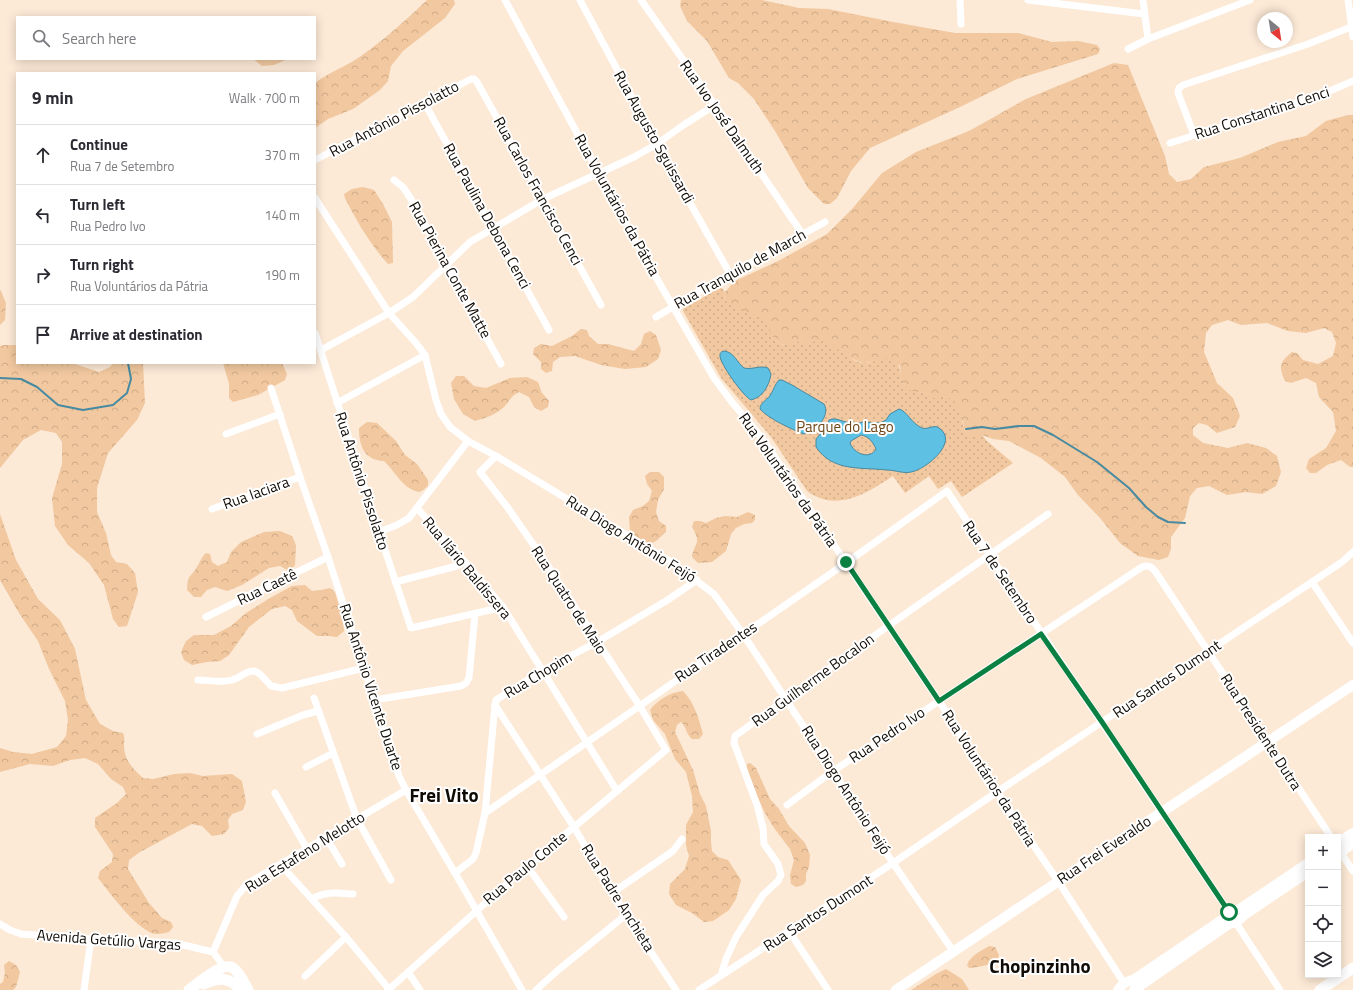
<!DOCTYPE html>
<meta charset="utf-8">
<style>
:root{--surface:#fff;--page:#f7f7f7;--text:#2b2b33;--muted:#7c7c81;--line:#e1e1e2}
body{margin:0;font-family:"Titillium Web",sans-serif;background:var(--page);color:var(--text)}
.controls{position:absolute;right:12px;bottom:12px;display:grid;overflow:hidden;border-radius:0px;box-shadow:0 2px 10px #0003}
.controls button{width:36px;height:36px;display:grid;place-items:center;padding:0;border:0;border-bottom:1px solid var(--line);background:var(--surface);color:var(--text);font:20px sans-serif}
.compass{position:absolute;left:1257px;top:12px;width:36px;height:36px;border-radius:50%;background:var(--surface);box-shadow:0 2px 10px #0003;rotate:150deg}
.stop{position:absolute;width:12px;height:12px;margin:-9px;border:3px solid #0b8043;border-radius:50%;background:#fff}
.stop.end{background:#0b8043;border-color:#fff;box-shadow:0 1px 4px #0008}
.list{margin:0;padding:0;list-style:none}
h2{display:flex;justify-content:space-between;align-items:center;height:52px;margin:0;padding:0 16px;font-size:17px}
h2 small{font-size:13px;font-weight:400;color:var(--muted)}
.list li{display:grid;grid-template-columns:26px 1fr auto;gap:12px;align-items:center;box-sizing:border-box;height:60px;padding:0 16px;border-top:1px solid var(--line)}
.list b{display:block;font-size:15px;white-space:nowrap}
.list p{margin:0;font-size:13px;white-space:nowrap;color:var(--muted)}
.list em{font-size:13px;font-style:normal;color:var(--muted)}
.icon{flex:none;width:22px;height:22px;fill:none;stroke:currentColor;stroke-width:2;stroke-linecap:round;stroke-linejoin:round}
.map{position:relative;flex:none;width:1353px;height:990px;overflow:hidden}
.search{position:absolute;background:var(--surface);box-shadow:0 2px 10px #0003;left:16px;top:16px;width:300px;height:44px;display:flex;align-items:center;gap:10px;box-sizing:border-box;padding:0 14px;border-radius:0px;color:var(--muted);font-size:15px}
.panel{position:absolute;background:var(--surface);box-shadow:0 2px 10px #0003;left:16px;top:72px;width:300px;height:292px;border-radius:0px}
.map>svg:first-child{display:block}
.forest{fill:url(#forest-crowns)}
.park{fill:url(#park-dots)}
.water{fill:#5ec1e4;stroke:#478aa1;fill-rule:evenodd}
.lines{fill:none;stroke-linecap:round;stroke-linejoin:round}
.stream{stroke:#478aa1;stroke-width:2}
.street{stroke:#fff;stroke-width:7}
.secondary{stroke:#fff;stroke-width:10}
.primary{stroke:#fff;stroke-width:11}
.route{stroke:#0b8043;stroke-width:5}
.labels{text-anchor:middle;stroke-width:4;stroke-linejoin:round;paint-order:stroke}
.street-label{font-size:15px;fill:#110b05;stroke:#fff}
.park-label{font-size:15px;fill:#6e4718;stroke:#fff}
.district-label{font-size:19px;font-weight:bold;fill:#110b05;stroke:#fff}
</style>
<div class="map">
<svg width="1353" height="990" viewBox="0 0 1353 990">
<defs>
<pattern id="forest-crowns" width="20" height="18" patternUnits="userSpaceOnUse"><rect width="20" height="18" fill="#f1c89f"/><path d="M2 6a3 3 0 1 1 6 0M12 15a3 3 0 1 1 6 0" fill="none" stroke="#ceaa87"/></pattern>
<pattern id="park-dots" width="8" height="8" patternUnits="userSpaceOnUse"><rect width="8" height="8" fill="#f1c89f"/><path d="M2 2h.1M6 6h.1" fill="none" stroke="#ceaa87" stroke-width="1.8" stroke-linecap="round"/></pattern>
</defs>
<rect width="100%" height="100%" fill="#fce9d6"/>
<g class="forest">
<path d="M427,0H454L455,4L445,18L403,51L391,66L388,81L380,90L353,109L328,119L315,128V83C329,72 346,67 361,56C384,40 406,20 427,0Z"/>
<polygon points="681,0 762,0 799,8 828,9 893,22 955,33 1018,33 1052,42 1078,41 1097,45 1100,49 1098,54 1017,79 960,107 870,148 851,171 837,198 830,204 824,204 808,188 775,131 754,99 738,83 729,78 707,41 687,21 680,6"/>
<polygon points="253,59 288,59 274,65 262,66"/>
<path d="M1114,63L1128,65L1165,156L1169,174L1177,182L1191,179L1204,167L1240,158L1278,142L1306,136L1326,121L1348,115H1353V467H1350L1341,460L1327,465L1316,473H1310L1306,468L1309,459L1326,448L1336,431L1333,412L1319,397L1316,383L1306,378L1291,383L1285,381C1278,366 1280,362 1292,352L1297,353L1303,360L1318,364L1333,356L1336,343L1332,332L1324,328L1306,333L1288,331L1267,323L1241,325L1228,320L1212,325L1206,333L1204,352L1217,383L1233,398L1240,416L1235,427L1217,433L1207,425L1199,423L1193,428V435L1203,443L1228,448L1247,443L1266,448L1277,456L1281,472L1276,486L1262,494L1246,492L1227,495L1209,486L1197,488L1190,496L1185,518L1171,537V549L1168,557L1159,560L1138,556L1120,543L1100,518L1078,495L1065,477L1041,458L1009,441L993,439L982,435H970L966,433L964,428L963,421L945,396L938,399L930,397L924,393L913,392L906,388L901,379L900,366L890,358L877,362L863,363L811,343H804L796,342L789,345L780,344L774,339L767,325L757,317L729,306L724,299L725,292L735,281L780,260L827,234L853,208L882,173L916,152L969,131L1026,99Z"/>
<path d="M363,187L374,190L383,204L392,222L393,263L388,264C370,244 357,222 345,198L344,194L352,189Z"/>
<polygon points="0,289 6,303 5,320 0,325"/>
<polygon points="581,329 587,330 589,336 598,344 608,344 634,351 641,344 644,334 650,331 656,335 661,350 658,359 646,367 625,369 601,365 575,356 560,357 553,362 552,371 546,373 541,369 541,362 533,354 534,348 541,344 552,346 572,336"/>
<polygon points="4,345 17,345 17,363 72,363 99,372 110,367 113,363 143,363 145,403 137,420 108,453 97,488 97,512 106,533 111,555 116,562 127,564 135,573 138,592 127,626 119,627 113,619 104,585 89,563 68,545 55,526 52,498 62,464 62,442 56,433 41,430 23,440 0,468 0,346"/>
<polygon points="223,363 282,363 287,374 285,380 258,395 233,402 229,398 229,384"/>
<path d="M456,376H464L474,386L486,388L510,378L527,377L538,382L542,393L549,401L548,407L541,411L534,407L529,397L519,392C510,397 511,399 505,406C497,414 486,418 475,421L463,414L454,399L451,383Z"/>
<path d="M367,422L377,423L396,441L405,455L417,464L428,480V486L420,492C403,490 396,472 384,461C364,460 359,446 359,428Z"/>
<polygon points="650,472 659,472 664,477 664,489 658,500 656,512 659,521 666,526 666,532 656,541 650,544 636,538 630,532 629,517 633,510 643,506 649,501 652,491 647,484 645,476"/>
<path d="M748,512L755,515V520L752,523L744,524L736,528L731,534L726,551L712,562L698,563L692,557C695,540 702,545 692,527L694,521H700L706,523L716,518L725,516L737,517Z"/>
<path d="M0,514L16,560L38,599L60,620L75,649L86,700L100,724L113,731L123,733C125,738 124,740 124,746C124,760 133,769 143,778L153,779L174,774L190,773L203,776L232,774L242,781L246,802L243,810L232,814L228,820L229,828L224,834L212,836L202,826L192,824L140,852L129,860L128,869L149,903L162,918L171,922L173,927L169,932C165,933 160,934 156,934C138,932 110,893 98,878L100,871L112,862L113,854L95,827V818L117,803L126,794L123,787L111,779L98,764L85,758L70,760L53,766L30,764L0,772V748L13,752L32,754L57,747L66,736L68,720L65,701L49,669L38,641L19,613L0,580Z"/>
<path d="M280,531L292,536L296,545L295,565L289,571L280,566L269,568L242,585L227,591L215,587L207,590L201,597H194L187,590C188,573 190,579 197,567C200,562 201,558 206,553L210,554L212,562L218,566L227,562L231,552L241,542L264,532Z"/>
<polygon points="305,585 312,591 321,590 330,588 335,592 343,620 344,631 337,637 329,636 317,636 297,621 292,610 285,606 272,609 249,627 229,655 220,661 207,662 192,665 184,660 181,652 186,641 194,635 214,635 231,626 246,613 270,598 292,586"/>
<path d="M683,691C694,702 699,719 703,734L699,739H692C685,733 687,727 681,722L677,725L675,732L693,770L700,794L706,806L711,831V842L712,851L718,857L728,860L741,880L736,899L729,910L713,921L704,922L692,913L676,905L669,894L670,884L685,869L689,856L686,845V825L693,812L692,796L686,772L675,759L665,734L653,720L650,710C658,700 670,692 683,691Z"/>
<polygon points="750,763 756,768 770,799 779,809 789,826 805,843 810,855 809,867 806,874 806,881 803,885 796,887 791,884 790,875 794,860 790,849 774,828 765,813 755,792 746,770 747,764"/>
<path d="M989,946L995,947L999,955L997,961C992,964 976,968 969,968L967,965C970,956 981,951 989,946Z"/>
<polygon points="9,961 16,965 20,972 16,987 13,990 0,990 0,984 3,982 5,973 4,965"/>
<polygon points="946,969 962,979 969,990 911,990 936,974"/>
</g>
<path class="park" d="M721,287L725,292L724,299C734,311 747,309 758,317C761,319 765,323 767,325C772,331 773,342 781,344C787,346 791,343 796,342C799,341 802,343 805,343C810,343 815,341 820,341C833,342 848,361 863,363C872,364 883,358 890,358C903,359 898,379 906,387C910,392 917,392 923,393C934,396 931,401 945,396C962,402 960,419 966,433L970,435H982L987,441L1013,463L962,497L951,481L938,489L929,476L905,493L893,476C867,493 837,513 807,491L771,437L721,378L683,311V309Z"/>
<g class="water">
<path d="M723,351C734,351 737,363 744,368C752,370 760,365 768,368L771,374C769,386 763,397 751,400C744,397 720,364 720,356C720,353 720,353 723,351Z"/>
<path d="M779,380H782L792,385L824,404C831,416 815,432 804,434C791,429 769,419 760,409C760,402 768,400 771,394C774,389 775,384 779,380Z"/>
<path d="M899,409C906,410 912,424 922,428C928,430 934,424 939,428C960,442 925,470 911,472C904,474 895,470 887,470C860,467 833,472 816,447V439L827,426L829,420L832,419H836L849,423L856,424L863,422L880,423L886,420L890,414ZM861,435C868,436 873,442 876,449C870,460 854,454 850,443L851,441Z"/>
</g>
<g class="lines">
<g class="stream">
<polyline points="0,378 21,379 37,387 58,405 83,410 113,405 127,393 131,379 128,363"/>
<polyline points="966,429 982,427 995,429 1019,426 1034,426 1053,435 1097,462 1129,488 1146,507 1158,517 1168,522 1185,523"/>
</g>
<g class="street">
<polyline points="505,0 641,251 714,378 731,401 762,438 939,701 997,792 1058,881 1124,983"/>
<polyline points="580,0 657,144 730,274"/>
<polyline points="641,0 715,105 803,235"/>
<polyline points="960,0 961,24"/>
<polyline points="1028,0 1144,14"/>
<polyline points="1143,0 1148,39"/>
<polyline points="1348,0 1353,37"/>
<polyline points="1128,49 1148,39 1250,0"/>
<polyline points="424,102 549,330"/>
<polyline points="1194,135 1178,93 1179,88 1183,85 1308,44 1351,27"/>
<polyline points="1170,143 1316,97 1353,81"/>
<polyline points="315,160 471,79 474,79 477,82 601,305"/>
<polyline points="394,180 403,187 411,199 501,364"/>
<polyline points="315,198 389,313 416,343 425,355 436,400 441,414 450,427 468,441 496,456 673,563 714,594 743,634 893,863 953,951"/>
<polyline points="656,317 708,286 825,222"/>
<polyline points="315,333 379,532 411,628 503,607"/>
<polyline points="321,350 389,313 413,297 470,242 543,199 634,157 657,144 682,126 715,105"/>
<polyline points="271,388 300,477 328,557 399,776 406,790 455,873 522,990"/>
<polyline points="337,403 425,355"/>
<polyline points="226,434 280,414"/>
<polyline points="417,508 465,562 503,607 617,791"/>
<polyline points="212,509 300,477"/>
<polyline points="379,532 397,525 409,518 468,441"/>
<polyline points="395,582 457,566 465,562"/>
<polyline points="1312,582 1353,643"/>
<polyline points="206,617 328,557"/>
<path d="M198,680C208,680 222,683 232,680C241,678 245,670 255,671L260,674L271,686L282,688L364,668"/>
<polyline points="314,698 357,819 391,880"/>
<polyline points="374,700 461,686 466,683 469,678 475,614"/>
<polyline points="495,705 574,827 612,893 676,990"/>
<polyline points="257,734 303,715 318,711"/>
<polyline points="306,767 333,753"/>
<polyline points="275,793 307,849"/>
<path d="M787,805L833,771L1142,567C1148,565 1151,566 1155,571L1331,837"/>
<path d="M485,813L846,563L947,491C1040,632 1135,771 1229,912"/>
<polyline points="326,837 342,864"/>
<polyline points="1341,853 1353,871"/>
<polyline points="281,865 346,937 389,989"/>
<polyline points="527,866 564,917"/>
<polyline points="455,873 473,859 476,853 485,813 495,705 496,700 542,671 597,642 666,601 697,580"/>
<polyline points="612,893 673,851 682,839"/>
<path d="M312,899C326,891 338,893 353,894"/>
<polyline points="1236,923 1280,990"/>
<polyline points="0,924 10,930 21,934 91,939 175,943 213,952 222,964 223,968"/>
<polyline points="789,931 828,990"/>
<polyline points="213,952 237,896 247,884 406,790"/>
<polyline points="408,972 420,990"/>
<polyline points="721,975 726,959 736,937 763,895 778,881 781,875 778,864 764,844 763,828 757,805 734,743 735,736 888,626 1048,514"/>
<polyline points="305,976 346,937"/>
<polyline points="84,990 91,939"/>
<polyline points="388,990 527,866 574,827 666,750 639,705 544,560 508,508 480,472 496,456"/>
<polyline points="536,990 557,971 627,914"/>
<polyline points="699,990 893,863 997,792 1342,562 1353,552"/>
</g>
<g class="secondary">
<polyline points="1339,842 1353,833"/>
<path d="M1338,854C1342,853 1348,846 1353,843"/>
<polyline points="896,990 1162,812 1353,685"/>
<polyline points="1118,990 1124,983 1135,979 1222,920 1229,912 1240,909 1308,863"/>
<polyline points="1134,990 1226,926 1231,923 1236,923 1244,915 1308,872"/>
</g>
<g class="primary">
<path d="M203,984C221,977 228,977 242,990"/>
<path d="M189,990C197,984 223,961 233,968C240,973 244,983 248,990"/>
<polyline points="1320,990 1353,968"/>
</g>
</g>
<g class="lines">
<polyline class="route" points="846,562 939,701 1041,634 1102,722 1229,912"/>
</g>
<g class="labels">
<g class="street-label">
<text transform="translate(1262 113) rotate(-18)" y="5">Rua Constantina Cenci</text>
<text transform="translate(722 117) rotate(55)" y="5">Rua Ivo José Dalmuth</text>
<text transform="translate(394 119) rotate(-28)" y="5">Rua Antônio Pissolatto</text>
<text transform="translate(654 137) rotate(61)" y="5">Rua Augusto Sguissardi</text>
<text transform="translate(538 191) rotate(61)" y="5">Rua Carlos Francisco Cenci</text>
<text transform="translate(617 205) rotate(61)" y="5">Rua Voluntários da Pátria</text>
<text transform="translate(487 216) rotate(61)" y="5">Rua Paulina Debona Cenci</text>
<text transform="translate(740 269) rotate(-29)" y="5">Rua Tranquilo de March</text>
<text transform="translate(450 270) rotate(61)" y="5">Rua Pierina Conte Matte</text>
<text transform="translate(788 480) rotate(55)" y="5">Rua Voluntários da Pátria</text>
<text transform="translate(362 481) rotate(72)" y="5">Rua Antônio Pissolatto</text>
<text transform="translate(256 493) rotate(-20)" y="5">Rua Iaciara</text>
<text transform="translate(631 539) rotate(32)" y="5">Rua Diogo Antônio Feijó</text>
<text transform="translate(467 568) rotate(50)" y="5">Rua Ilário Baldissera</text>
<text transform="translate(1000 572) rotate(56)" y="5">Rua 7 de Setembro</text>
<text transform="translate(267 587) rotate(-26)" y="5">Rua Caetê</text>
<text transform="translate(569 600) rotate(57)" y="5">Rua Quatro de Maio</text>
<text transform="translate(716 652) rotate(-34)" y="5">Rua Tiradentes</text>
<text transform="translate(538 675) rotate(-31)" y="5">Rua Chopim</text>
<text transform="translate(1167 679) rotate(-34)" y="5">Rua Santos Dumont</text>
<text transform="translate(813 680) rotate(-36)" y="5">Rua Guilherme Bocalon</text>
<text transform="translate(371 687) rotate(72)" y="5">Rua Antônio Vicente Duarte</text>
<text transform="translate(1261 732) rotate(57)" y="5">Rua Presidente Dutra</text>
<text transform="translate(887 735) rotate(-34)" y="5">Rua Pedro Ivo</text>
<text transform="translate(989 778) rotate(57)" y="5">Rua Voluntários da Pátria</text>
<text transform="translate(846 790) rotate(57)" y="5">Rua Diogo Antônio Feijó</text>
<text transform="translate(1104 850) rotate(-34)" y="5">Rua Frei Everaldo</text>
<text transform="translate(305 852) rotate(-32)" y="5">Rua Estafeno Melotto</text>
<text transform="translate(525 868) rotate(-40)" y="5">Rua Paulo Conte</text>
<text transform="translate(618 898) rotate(58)" y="5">Rua Padre Anchieta</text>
<text transform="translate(818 913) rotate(-33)" y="5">Rua Santos Dumont</text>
<text transform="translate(109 940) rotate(4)" y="5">Avenida Getúlio Vargas</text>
</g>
<g class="park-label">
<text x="845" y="432">Parque do Lago</text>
</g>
<g class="district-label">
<text x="444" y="802">Frei Vito</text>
<text x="1040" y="973">Chopinzinho</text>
</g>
</g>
</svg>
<div class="controls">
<button>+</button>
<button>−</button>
<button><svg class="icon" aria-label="locate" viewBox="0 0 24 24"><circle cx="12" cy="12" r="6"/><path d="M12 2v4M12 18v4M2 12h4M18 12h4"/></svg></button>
<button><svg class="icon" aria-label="layers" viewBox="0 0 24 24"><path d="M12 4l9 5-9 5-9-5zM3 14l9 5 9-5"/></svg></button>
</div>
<svg class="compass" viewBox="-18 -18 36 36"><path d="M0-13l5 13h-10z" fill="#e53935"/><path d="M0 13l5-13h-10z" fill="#7c7c81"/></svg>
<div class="stop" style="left:1229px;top:912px"></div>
<div class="stop end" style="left:846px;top:562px"></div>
<div class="search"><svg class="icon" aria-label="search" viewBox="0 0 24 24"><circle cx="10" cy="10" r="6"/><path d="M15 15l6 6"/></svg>Search here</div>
<section class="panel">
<h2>9 min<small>Walk · 700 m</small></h2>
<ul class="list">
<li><svg class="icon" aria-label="ahead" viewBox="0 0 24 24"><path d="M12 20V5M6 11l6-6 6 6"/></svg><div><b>Continue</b><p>Rua 7 de Setembro</p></div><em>370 m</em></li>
<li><svg class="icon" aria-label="left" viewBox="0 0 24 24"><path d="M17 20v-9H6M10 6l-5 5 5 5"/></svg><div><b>Turn left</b><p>Rua Pedro Ivo</p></div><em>140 m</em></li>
<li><svg class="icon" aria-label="right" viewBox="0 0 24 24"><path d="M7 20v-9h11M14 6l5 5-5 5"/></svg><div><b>Turn right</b><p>Rua Voluntários da Pátria</p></div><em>190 m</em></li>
<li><svg class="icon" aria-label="arrive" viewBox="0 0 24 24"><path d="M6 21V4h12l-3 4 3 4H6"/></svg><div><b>Arrive at destination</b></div></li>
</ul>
</section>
</div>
